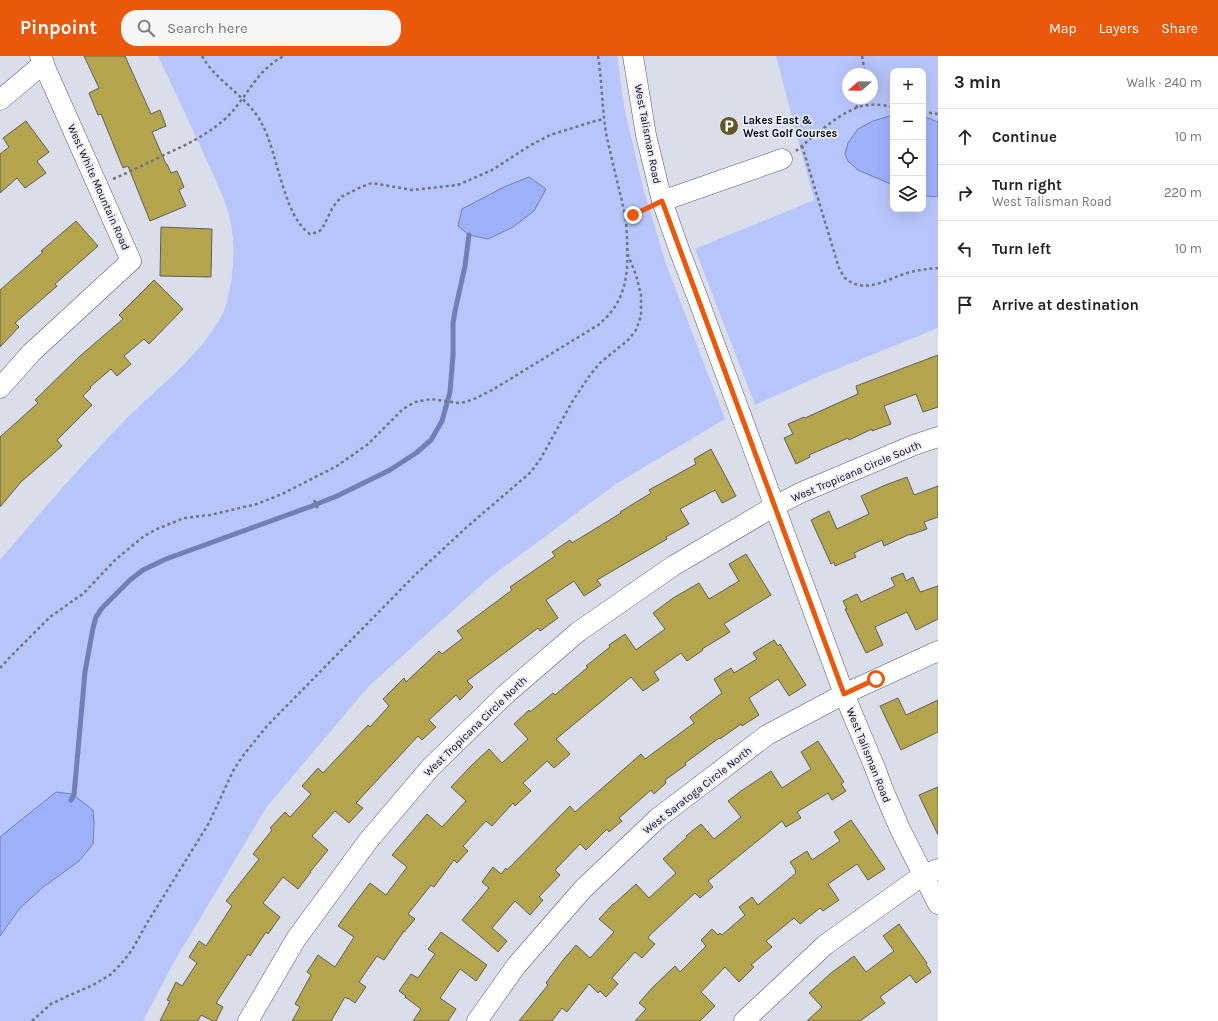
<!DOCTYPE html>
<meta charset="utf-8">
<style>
:root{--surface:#fff;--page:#f6f6f6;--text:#222;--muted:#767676;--line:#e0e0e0;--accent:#ea580c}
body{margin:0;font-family:Karla,sans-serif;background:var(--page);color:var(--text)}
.controls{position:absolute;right:12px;top:12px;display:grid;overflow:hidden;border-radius:8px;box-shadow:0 4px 16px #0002}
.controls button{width:36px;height:36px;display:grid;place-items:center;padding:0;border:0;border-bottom:1px solid var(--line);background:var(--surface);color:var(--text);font:20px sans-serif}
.compass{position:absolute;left:842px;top:12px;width:36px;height:36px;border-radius:50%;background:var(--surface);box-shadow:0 4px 16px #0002;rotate:250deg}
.stop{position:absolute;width:12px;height:12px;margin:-9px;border:3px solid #ea580c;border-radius:50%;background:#fff}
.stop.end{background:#ea580c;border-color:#fff;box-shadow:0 1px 4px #0008}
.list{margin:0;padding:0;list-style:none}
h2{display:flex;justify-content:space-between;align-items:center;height:52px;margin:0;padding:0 16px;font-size:17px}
h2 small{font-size:13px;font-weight:400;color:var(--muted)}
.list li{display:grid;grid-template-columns:26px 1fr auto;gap:12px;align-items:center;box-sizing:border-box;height:56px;padding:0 16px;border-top:1px solid var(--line)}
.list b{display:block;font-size:15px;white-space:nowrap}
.list p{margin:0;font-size:13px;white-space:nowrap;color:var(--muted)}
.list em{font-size:13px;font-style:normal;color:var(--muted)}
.icon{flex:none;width:22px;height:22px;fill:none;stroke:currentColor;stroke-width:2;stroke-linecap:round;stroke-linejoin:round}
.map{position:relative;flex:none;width:938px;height:965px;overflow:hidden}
header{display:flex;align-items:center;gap:24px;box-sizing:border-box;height:56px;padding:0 20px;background:var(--accent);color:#fff}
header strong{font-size:19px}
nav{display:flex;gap:22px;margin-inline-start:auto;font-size:14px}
.search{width:280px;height:36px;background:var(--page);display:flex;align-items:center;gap:10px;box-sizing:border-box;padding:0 14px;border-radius:16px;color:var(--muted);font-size:15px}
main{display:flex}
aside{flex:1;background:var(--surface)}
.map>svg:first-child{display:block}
.green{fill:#b7c5fa;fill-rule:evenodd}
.water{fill:#9eb0fa;stroke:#727fb4}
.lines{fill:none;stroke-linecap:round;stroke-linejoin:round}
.stream{stroke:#727fb4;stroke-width:5}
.building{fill:#b4a44e;stroke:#615f54}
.minor-casing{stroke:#575a64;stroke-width:21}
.path{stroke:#71747c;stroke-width:2.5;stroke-dasharray:3 3;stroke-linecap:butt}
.minor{stroke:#fff;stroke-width:20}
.route{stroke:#ea580c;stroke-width:5}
.labels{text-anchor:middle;stroke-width:3.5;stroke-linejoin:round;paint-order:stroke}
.poi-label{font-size:11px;font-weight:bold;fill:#0b0c10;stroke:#e8ebf7;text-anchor:start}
.street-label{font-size:11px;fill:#0b0c10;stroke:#e8ebf7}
</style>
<header>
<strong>Pinpoint</strong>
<div class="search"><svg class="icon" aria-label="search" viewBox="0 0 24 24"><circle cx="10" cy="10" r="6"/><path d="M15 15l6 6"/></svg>Search here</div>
<nav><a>Map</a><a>Layers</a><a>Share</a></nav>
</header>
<main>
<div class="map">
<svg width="938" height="965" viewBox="0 0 938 965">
<rect width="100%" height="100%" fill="#dadeea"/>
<g class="green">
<path d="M158,0H617L624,50L642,128L665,205L725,363L616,428L489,522L368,631L266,752L174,906L143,965H0V504C41,456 82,408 126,363C160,329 202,299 224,255C226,251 227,245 228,240C234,217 235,192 231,168C227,146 216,126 207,105C191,70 175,35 158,0Z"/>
<path d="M776,0H938V272L822,319L755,349L695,193L814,144ZM893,15H923V153H893ZM848,18H872V42H848Z"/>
</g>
<g class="water">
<polygon points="893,59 893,129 858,114 848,105 845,98 848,87 858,73 873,65"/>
<polygon points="923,62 928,62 938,66 938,140 934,141 923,139"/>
<polygon points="529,121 546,133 534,155 513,171 488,183 469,179 458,170 462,153 504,131"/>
<polygon points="56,736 72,738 93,754 94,768 93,788 79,805 42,832 20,852 0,880 0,781"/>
</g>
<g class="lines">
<polyline class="stream" points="71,744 74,739 85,616 93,572 96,561 102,552 130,524 143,514 166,503 312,450 337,440 390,414 416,397 431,384 442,365 450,336 453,299 453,267 455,255 465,210 469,179"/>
</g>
<g class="building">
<polygon points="84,0 125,0 151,58 160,54 166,70 152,76 166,108 167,108 171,117 177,115 184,131 179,134 186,150 150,165 128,110 123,112 101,58 98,59 89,37 99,32"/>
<polygon points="26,65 49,96 37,105 46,117 25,132 17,122 0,137 0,98 9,91 3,82"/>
<polygon points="76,165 98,190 55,228 57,230 15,267 19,271 0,291 0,234 43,196 41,195"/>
<polygon points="161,171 212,173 211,221 160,220"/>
<polygon points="154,224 183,253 149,288 144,283 124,300 131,308 117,320 111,313 90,331 91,332 83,340 92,349 57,384 62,390 21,426 0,451 0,381 38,347 35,344 80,300 123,263 119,259"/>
<polygon points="938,299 938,351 923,356 916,338 884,350 891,368 872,375 872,373 849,384 848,382 809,399 810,401 796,408 784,382 793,378 788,368 804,361 805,362 858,338 856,330"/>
<polygon points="711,393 736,440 722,447 715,434 680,453 689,468 666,481 667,483 597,524 601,529 584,540 574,525 546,544 558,562 540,575 538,572 467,625 473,631 460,644 456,639 429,664 436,671 422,684 418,680 356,747 363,752 349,767 335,755 312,780 328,794 310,816 311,816 298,833 283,821 263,847 280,861 268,878 266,876 250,900 248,898 216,947 223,951 216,965 213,965 201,959 198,965 160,965 170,945 167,944 176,926 182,930 197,907 189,901 199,885 206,890 232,850 226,845 259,803 253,798 272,774 270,772 285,756 290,761 311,738 302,730 318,712 323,717 368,669 370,671 389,650 383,643 404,622 406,626 439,595 442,598 463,582 457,575 512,534 510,531 555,500 552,496 570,484 572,487 621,457 620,456 651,437 649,434 696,408 694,403"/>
<polygon points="907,421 914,439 938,430 938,461 924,466 927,473 910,479 910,478 884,490 882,484 854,497 856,501 835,510 834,506 831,508 811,464 829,455 837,473 869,458 861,440 883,430"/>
<polygon points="746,498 771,539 724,568 730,576 702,593 703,594 687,605 681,597 654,616 659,624 643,635 631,621 556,683 570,698 554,712 547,705 523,727 531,735 515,750 513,747 492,770 486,765 463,790 468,795 457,807 454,804 434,831 431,829 408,858 415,863 404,876 404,875 384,904 377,900 359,926 366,931 355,947 348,942 348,943 345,941 331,965 292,965 300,951 295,948 311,919 307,916 318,899 335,911 354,881 338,870 351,852 370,827 386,839 407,811 392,799 427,758 442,771 466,745 451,731 471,710 489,693 502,707 528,683 514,668 529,654 530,656 553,637 555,639 588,611 586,610 610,591 609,589 625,578 636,594 665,573 653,557 673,542 699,527 709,543 739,525 729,508"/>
<polygon points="903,517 906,525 913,521 920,536 938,530 938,563 916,574 907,556 875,571 883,589 866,597 845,553 847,553 843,545 857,538 861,546 895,530 891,522"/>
<polygon points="774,584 778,590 780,588 806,629 789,640 778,623 749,642 759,659 742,670 741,668 720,683 719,682 685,707 686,709 665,724 666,727 654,738 651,734 619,762 622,765 609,776 607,773 586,794 580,788 555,814 560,819 539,841 543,844 530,859 515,845 492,872 507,885 498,896 462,864 489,832 482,826 493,811 501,818 506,812 507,814 570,750 575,756 641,698 645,703 694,667 690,661 722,637 714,623 731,612 734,617 757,603 753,597"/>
<polygon points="898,642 906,659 938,644 938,676 901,694 880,650"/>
<polygon points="818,685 844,726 841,728 846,735 832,744 828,737 797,756 801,762 786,771 782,765 708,825 713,831 700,842 695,837 649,880 648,882 655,888 642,902 635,896 612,922 618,928 606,941 600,935 598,937 589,928 567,956 562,952 552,965 519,965 548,929 546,927 563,904 576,889 590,902 614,876 599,863 613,848 614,848 636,828 649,842 676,817 663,803 687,781 686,780 701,768 714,783 741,761 728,745 741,735 771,715 782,732 811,713 801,696"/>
<polygon points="938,731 938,779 919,739"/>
<polygon points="851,764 885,813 868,824 857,808 828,828 839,844 823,855 820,852 800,868 794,862 766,885 772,891 751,909 754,911 739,926 725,911 701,936 715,950 700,965 635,965 646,953 639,947 652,932 675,910 680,916 706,890 701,884 712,873 718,879 720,877 722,879 745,859 739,851 752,841 758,849 796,817 795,815 796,815 790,806 807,795 812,804 840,785 834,776"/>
<polygon points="899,868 927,907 926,908 931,916 916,927 910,919 880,941 885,947 860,965 807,965 822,951 809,937 831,917 854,900 866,916 894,895 883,880"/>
<polygon points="441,876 487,909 476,925 460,913 440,942 456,953 448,965 413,965 421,953 405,941 406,940 399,935 411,918 418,922 435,898 428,893"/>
</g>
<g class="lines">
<g class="minor-casing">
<g id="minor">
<polyline points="633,0 646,79 662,145 680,196 698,243 844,638 875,712 884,736 900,773 938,848"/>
<polyline points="0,44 44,7"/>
<polyline points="662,145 782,103"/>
<polyline points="0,332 31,297 131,205 40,0"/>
<polyline points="248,965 296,883 368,785 430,712 506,638 578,576 673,510 775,450 800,437 914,389 938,381"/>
<polyline points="477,965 516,910 583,833 658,762 767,679 844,638 938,595"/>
<polyline points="744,965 825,889 923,819 938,813"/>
</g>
</g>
<g class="path">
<path d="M202,0C217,27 248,40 262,68C278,97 283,160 310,178L318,176L322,173L333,151L341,141L361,131L372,127L412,134L458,129L492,114L531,89L550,79L595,65L604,63"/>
<path d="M598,0C602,26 602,51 606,77C612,106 620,135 626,164"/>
<polyline points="862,0 865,18"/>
<polyline points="856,52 862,42"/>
<polyline points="923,56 938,58"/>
<path d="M802,90L839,212C841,215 843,220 845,222C865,239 887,223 907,217C918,214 927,213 938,212"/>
<path d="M796,95C814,80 845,51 868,49C876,48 885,49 893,51"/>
<path d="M113,123C131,115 148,107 166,98C188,88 207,79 226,62C247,42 256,14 284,0"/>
<polyline points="314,444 319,455"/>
<path d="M0,612L12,599L50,561L84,537L114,505L144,480L157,473L184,462L210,459L257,448L282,438L337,410L368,388L403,353L415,346L431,343L458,347L465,346L474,343L494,333L598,269C633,241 628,204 626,164L633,159L647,152"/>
<polyline points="32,965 51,948 68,940 93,929 110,919 121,908 132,894 147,867 209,767 233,715 242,701 267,670 414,520 468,470 531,416 541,402 572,346 590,319 600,307 628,284 636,274 641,260 641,239 636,219 628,199"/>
</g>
<use href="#minor" class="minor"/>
</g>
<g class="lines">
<polyline class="route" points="633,159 662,145 844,638 876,623"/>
</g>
<defs>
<g id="parking-disc" transform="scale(1)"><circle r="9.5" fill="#625825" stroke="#e8ebf7"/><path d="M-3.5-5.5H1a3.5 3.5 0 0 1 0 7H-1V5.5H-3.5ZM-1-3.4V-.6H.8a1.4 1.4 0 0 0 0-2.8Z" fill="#fff"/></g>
</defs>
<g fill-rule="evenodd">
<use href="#parking-disc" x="729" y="70"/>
</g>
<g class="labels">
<g class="poi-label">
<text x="743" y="68">Lakes East &amp;<tspan x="743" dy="13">West Golf Courses</tspan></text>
</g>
<g class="street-label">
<text transform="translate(648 78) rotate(79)" y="4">West Talisman Road</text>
<text transform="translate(99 131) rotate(66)" y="4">West White Mountain Road</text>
<text transform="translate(856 415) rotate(-23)" y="4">West Tropicana Circle South</text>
<text transform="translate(475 670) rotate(-44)" y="4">West Tropicana Circle North</text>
<text transform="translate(869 699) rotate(68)" y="4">West Talisman Road</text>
<text transform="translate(697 734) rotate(-38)" y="4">West Saratoga Circle North</text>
</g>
</g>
</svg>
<div class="controls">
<button>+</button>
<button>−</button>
<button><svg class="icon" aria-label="locate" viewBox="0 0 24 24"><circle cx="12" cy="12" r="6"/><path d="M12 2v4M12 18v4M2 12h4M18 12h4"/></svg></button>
<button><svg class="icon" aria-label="layers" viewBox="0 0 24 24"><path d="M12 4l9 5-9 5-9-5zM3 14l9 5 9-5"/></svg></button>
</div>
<svg class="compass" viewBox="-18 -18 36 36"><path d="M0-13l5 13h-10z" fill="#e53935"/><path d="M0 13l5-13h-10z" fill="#767676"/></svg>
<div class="stop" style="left:876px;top:623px"></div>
<div class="stop end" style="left:633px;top:159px"></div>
</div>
<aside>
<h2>3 min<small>Walk · 240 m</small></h2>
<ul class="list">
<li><svg class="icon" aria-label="ahead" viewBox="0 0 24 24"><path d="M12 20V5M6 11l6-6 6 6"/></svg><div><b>Continue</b></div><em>10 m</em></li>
<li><svg class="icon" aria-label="right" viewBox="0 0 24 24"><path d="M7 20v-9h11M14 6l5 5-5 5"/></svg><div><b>Turn right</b><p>West Talisman Road</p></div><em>220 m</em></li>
<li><svg class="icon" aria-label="left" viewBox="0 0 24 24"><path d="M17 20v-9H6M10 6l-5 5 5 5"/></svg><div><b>Turn left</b></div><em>10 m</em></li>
<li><svg class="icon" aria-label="arrive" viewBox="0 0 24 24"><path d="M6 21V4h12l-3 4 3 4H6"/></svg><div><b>Arrive at destination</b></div></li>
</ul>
</aside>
</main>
